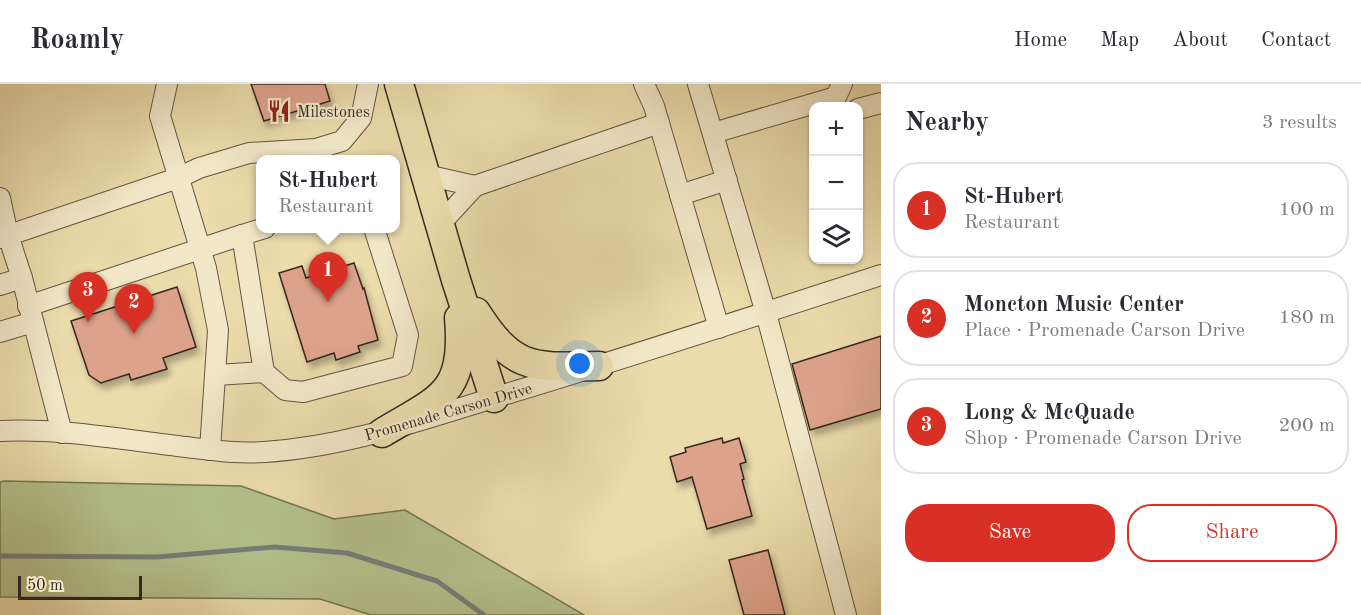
<!DOCTYPE html>
<meta charset="utf-8">
<style>
:root{--surface:#fff;--page:#f7f7f7;--text:#2b2b33;--muted:#7c7c81;--line:#e1e1e2;--accent:#d93025}
body{margin:0;font-family:"Old Standard TT",serif;background:var(--page);color:var(--text)}
.controls{position:absolute;right:18px;top:18px;display:grid;overflow:hidden;border-radius:12px;box-shadow:0 2px 4px #0004}
.controls button{width:54px;height:54px;display:grid;place-items:center;padding:0;border:0;border-bottom:2px solid var(--line);background:var(--surface);color:var(--text);font:30px sans-serif}
.scale{position:absolute;left:18px;bottom:15px;width:124px;box-sizing:border-box;padding-left:6px;border:3px solid #37271e;border-top:0;font-size:16px;line-height:21px;white-space:nowrap;color:#37271e;-webkit-text-stroke:4px #f2e8c9;paint-order:stroke}
.you{position:absolute;left:580px;top:280px;width:21px;height:21px;margin:-15px;border:4px solid #fff;border-radius:50%;background:#1a73e8;box-shadow:0 0 0 9px #1a73e833}
.badge{display:grid;place-items:center;width:39px;height:39px;border-radius:50%;background:var(--accent);color:#fff;font-size:20px;font-weight:700}
.pin{position:absolute;translate:-50% -50px;filter:drop-shadow(0 2px 3px #0008)}
.pin::after{content:'';position:absolute;top:32px;width:21px;height:18px;background:inherit;clip-path:polygon(0 0,100% 0,50% 100%)}
.popup{position:absolute;left:256px;top:71px;width:144px;height:78px;box-sizing:border-box;display:grid;place-content:center;border-radius:12px;background:var(--surface);filter:drop-shadow(0 2px 4px #0005);font-size:20px;white-space:nowrap;color:var(--muted)}
.popup b{font-size:22px;color:var(--text)}
.popup::after{content:'';position:absolute;left:50%;top:100%;margin-left:-12px;border:12px solid transparent;border-top-color:var(--surface)}
.list{margin:0;padding:0;list-style:none}
h2{display:flex;justify-content:space-between;align-items:center;height:78px;margin:0;padding:0 24px;font-size:26px}
h2 small{font-size:20px;font-weight:400;color:var(--muted)}
.list li{display:grid;grid-template-columns:39px 1fr auto;gap:18px;align-items:center;box-sizing:border-box;height:96px;margin:0 12px 12px;padding:0 12px;border:2px solid var(--line);border-radius:24px}
.list b{display:block;font-size:22px;white-space:nowrap}
.list p{margin:0;font-size:20px;white-space:nowrap;color:var(--muted)}
.list em{font-size:20px;font-style:normal;color:var(--muted)}
.actions{display:flex;gap:12px;padding:18px 24px}
.actions a{flex:1;padding:14px 0;border:2px solid var(--accent);border-radius:24px;text-align:center;font-size:21px;color:var(--accent)}
.actions .main{background:var(--accent);color:#fff}
.icon{flex:none;width:33px;height:33px;fill:none;stroke:currentColor;stroke-width:2;stroke-linecap:round;stroke-linejoin:round}
.map{position:relative;flex:none;width:881px;height:531px;overflow:hidden}
header{display:flex;align-items:center;gap:36px;box-sizing:border-box;height:84px;padding:0 30px;background:var(--surface);border-bottom:2px solid var(--line)}
header strong{font-size:28px}
nav{display:flex;gap:33px;margin-inline-start:auto;font-size:21px}
main{display:flex}
aside{flex:1;background:var(--surface)}
.map>svg:first-child{display:block}
.green{fill:#b4c18c;stroke:#767455;stroke-width:1.5}
.lines{fill:none;stroke-linecap:round;stroke-linejoin:round}
.stream{stroke:#747f79;stroke-width:5}
.building{fill:#dca28a;stroke:#37271e;stroke-width:1.5;filter:url(#shadow)}
.minor-casing{stroke:#645442;stroke-width:22}
.highway-casing{stroke:#37271e;stroke-width:31}
.minor{stroke:#f2e8c9;stroke-width:20}
.highway{stroke:#ebdcac;stroke-width:28}
.labels{text-anchor:middle;stroke-width:4.5;stroke-linejoin:round;paint-order:stroke}
.poi-label{font-size:16px;fill:#37271e;stroke:#f2e8c9;text-anchor:start}
.street-label{font-size:16px;fill:#37271e;stroke:#f2e8c9}
</style>
<header>
<strong>Roamly</strong>
<nav><a>Home</a><a>Map</a><a>About</a><a>Contact</a></nav>
</header>
<main>
<div class="map">
<svg width="881" height="531" viewBox="0 0 881 531">
<defs>
<filter id="shadow"><feDropShadow dx="3.5" dy="6" stdDeviation="3" flood-color="#0004"/></filter>
</defs>
<rect width="100%" height="100%" fill="#ebdcac"/>
<filter id="stains"><feTurbulence type="fractalNoise" baseFrequency=".00333" numOctaves="4"/><feColorMatrix values="0 0 0 0 .2 0 0 0 0 .09 0 0 0 0 .02 0 0 0 .5 -.17"/></filter>
<radialGradient id="worn" r=".72"><stop offset=".6" stop-color="#630" stop-opacity="0"/><stop offset="1" stop-color="#630" stop-opacity=".3"/></radialGradient>
<polygon class="green" points="4,397 241,402 334,435 405,426 584,531 371,531 320,515 0,513 0,398"/>
<g class="lines">
<polyline class="stream" points="0,472 157,473 275,463 347,469 437,497 484,531"/>
</g>
<g class="building">
<polygon points="251,0 325,0 330,17 264,37"/>
<polygon points="354,179 363,205 364,204 378,256 358,262 360,268 336,276 334,269 307,278 279,189 302,182 306,194"/>
<polygon points="177,203 196,263 163,274 167,285 131,296 129,290 101,299 89,291 71,237"/>
<polygon points="881,252 881,325 810,346 792,280"/>
<polygon points="722,354 723,359 739,354 746,378 740,380 744,395 742,396 752,432 707,445 692,393 677,398 670,373 686,368 685,364"/>
<polygon points="768,466 785,531 744,531 729,476"/>
</g>
<g class="lines">
<g class="minor-casing">
<g id="minor">
<polyline points="167,0 160,32 206,184 218,246 210,366"/>
<polyline points="644,0 654,22 719,244"/>
<polyline points="698,0 766,229 846,531"/>
<polyline points="858,25 881,19"/>
<polyline points="713,49 836,13 842,0"/>
<polyline points="426,91 475,102"/>
<polyline points="680,111 727,96"/>
<polyline points="0,114 8,151 22,194 62,349"/>
<polyline points="440,140 475,102 659,39"/>
<polyline points="265,144 242,151 264,288 285,306 303,308 402,282 408,251 374,144"/>
<polyline points="0,154 178,94 199,84 249,69 316,65 342,57 361,34 368,0"/>
<polyline points="0,201 22,194"/>
<polyline points="28,222 242,151"/>
<polyline points="0,248 33,238"/>
<polyline points="216,291 264,288"/>
<path d="M0,347C61,344 125,356 186,363C211,366 238,370 264,368C346,363 424,335 503,311C629,273 755,232 881,191"/>
</g>
</g>
<g class="highway-casing">
<g id="highway">
<polyline points="399,0 456,196 494,314"/>
<path d="M476,228C514,288 534,283 599,282"/>
<path d="M382,349C440,314 466,310 459,234"/>
</g>
</g>
<use href="#minor" class="minor"/>
<use href="#highway" class="highway"/>
</g>
<defs>
<g id="restaurant-bare" transform="scale(1.8)"><path d="M-5-6h1v4h1v-4h1v4h1v-4h1v5L-1.5 .5V6h-2V.5L-5-1ZM5-6V6H3V1.5H1.5Q1.5-4 5-6Z" fill="#8f2418" stroke="#f2e8c9" stroke-width="2.5" paint-order="stroke"/></g>
</defs>
<g fill-rule="evenodd">
<use href="#restaurant-bare" x="279" y="27"/>
</g>
<g class="labels">
<g class="poi-label">
<text x="297" y="33">Milestones</text>
</g>
<g class="street-label">
<text transform="translate(448 327) rotate(-16)" y="6">Promenade Carson Drive</text>
</g>
</g>
<rect width="100%" height="100%" filter="url(#stains)"/>
<rect width="100%" height="100%" fill="url(#worn)"/>
</svg>
<div class="controls">
<button>+</button>
<button>−</button>
<button><svg class="icon" aria-label="layers" viewBox="0 0 24 24"><path d="M12 4l9 5-9 5-9-5zM3 14l9 5 9-5"/></svg></button>
</div>
<div class="scale">50 m</div>
<div class="you"></div>
<div class="pin badge" style="left:328px;top:218px">1</div>
<div class="popup"><b>St-Hubert</b>Restaurant</div>
<div class="pin badge" style="left:134px;top:250px">2</div>
<div class="pin badge" style="left:88px;top:238px">3</div>
</div>
<aside>
<h2>Nearby<small>3 results</small></h2>
<ul class="list">
<li><span class="badge">1</span><div><b>St-Hubert</b><p>Restaurant</p></div><em>100 m</em></li>
<li><span class="badge">2</span><div><b>Moncton Music Center</b><p>Place · Promenade Carson Drive</p></div><em>180 m</em></li>
<li><span class="badge">3</span><div><b>Long &amp; McQuade</b><p>Shop · Promenade Carson Drive</p></div><em>200 m</em></li>
</ul>
<div class="actions"><a class="main">Save</a><a>Share</a></div>
</aside>
</main>
